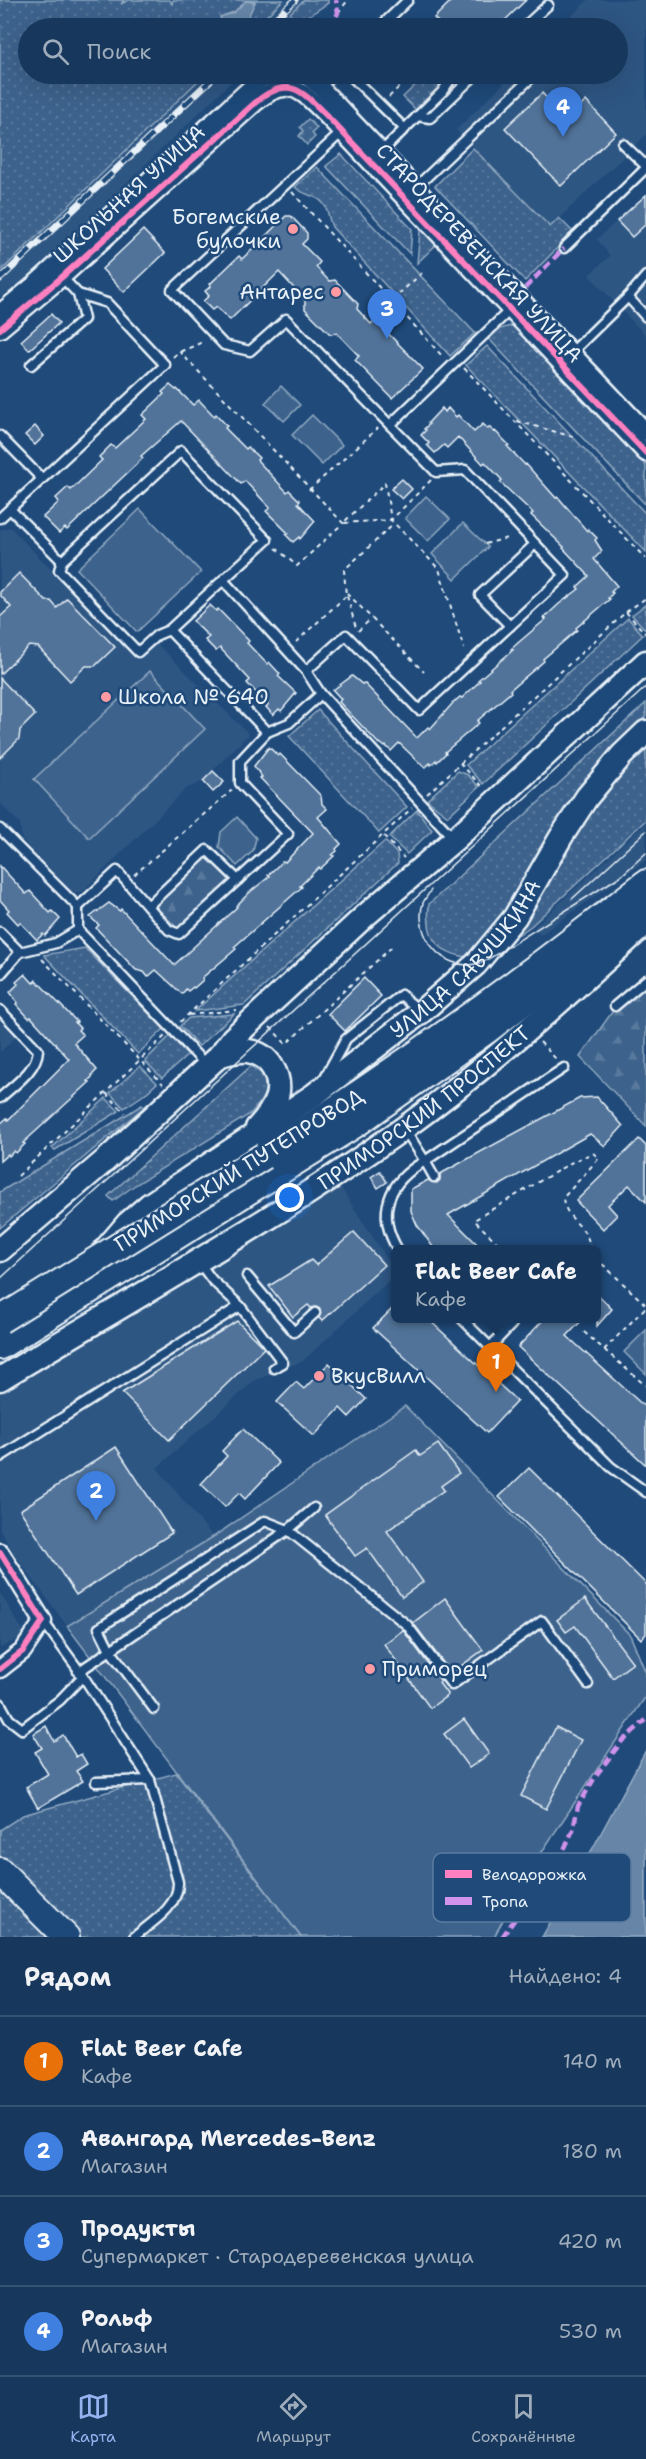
<!DOCTYPE html>
<html lang="ru">
<meta charset="utf-8">
<style>
:root{--surface:#17385c;--page:#244365;--text:#f1f3f6;--muted:#9eacbb;--line:#365272;--accent:#95b2f1}
body{margin:0;font-family:"Shantell Sans",sans-serif;background:var(--page);color:var(--text)}
.you{position:absolute;left:290px;top:1198px;width:21px;height:21px;margin:-15px;border:4px solid #fff;border-radius:50%;background:#1a73e8;box-shadow:0 0 0 9px #1a73e833}
.badge{display:grid;place-items:center;width:39px;height:39px;border-radius:50%;background:var(--accent);color:#fff;font-size:20px;font-weight:700}
.pin{position:absolute;translate:-50% -50px;filter:drop-shadow(0 2px 3px #0008)}
.pin::after{content:'';position:absolute;top:32px;width:21px;height:18px;background:inherit;clip-path:polygon(0 0,100% 0,50% 100%)}
.popup{position:absolute;left:391px;top:1245px;width:210px;height:78px;box-sizing:border-box;display:grid;place-content:center;border-radius:9px;background:var(--surface);filter:drop-shadow(0 2px 4px #0005);font-size:20px;white-space:nowrap;color:var(--muted)}
.popup b{font-size:22px;color:var(--text)}
.popup::after{content:'';position:absolute;left:50%;top:100%;margin-left:-12px;border:12px solid transparent;border-top-color:var(--surface)}
.list{margin:0;padding:0;list-style:none}
h2{display:flex;justify-content:space-between;align-items:center;height:78px;margin:0;padding:0 24px;font-size:26px}
h2 small{font-size:20px;font-weight:400;color:var(--muted)}
.list li{display:grid;grid-template-columns:39px 1fr auto;gap:18px;align-items:center;box-sizing:border-box;height:90px;padding:0 24px;border-top:2px solid var(--line)}
.list b{display:block;font-size:22px;white-space:nowrap}
.list p{margin:0;font-size:20px;white-space:nowrap;color:var(--muted)}
.list em{font-size:20px;font-style:normal;color:var(--muted)}
.icon{flex:none;width:33px;height:33px;fill:none;stroke:currentColor;stroke-width:2;stroke-linecap:round;stroke-linejoin:round}
.map{position:relative;flex:none;width:646px;height:1937px;overflow:hidden}
.search{position:absolute;background:var(--surface);box-shadow:0 6px 24px #0002;left:18px;right:18px;top:18px;height:66px;display:flex;align-items:center;gap:15px;box-sizing:border-box;padding:0 21px;border-radius:33px;color:var(--muted);font-size:22px}
.sheet{height:438px;background:var(--surface)}
nav{display:flex;justify-content:space-around;align-items:center;box-sizing:border-box;height:84px;border-top:2px solid var(--line);background:var(--surface);font-size:16px;color:var(--muted)}
nav a{display:grid;justify-items:center;gap:3px}
nav .on{color:var(--accent)}
.map>svg:first-child{display:block}
.built{fill:#2e5683}
.grass{fill:url(#grass-dots);stroke:#92aac2;stroke-width:1.5}
.forest{fill:url(#forest-firs);stroke:#92aac2;stroke-width:1.5}
.park{fill:#3c628c;stroke:#92aac2;stroke-width:1.5}
.water{fill:#6685a7;stroke:#9ab0c7;stroke-width:1.5}
.building{fill:#517399;stroke:#e8f1f8;stroke-width:1.5}
.lines{fill:none;stroke-linecap:round;stroke-linejoin:round}
.lane-casing{stroke:#e8f1f8;stroke-width:13}
.street-casing{stroke:#e8f1f8;stroke-width:21}
.secondary-casing{stroke:#e8f1f8;stroke-width:27}
.primary-casing{stroke:#e8f1f8;stroke-width:30}
.path{stroke:#e8f1f8;stroke-width:2;stroke-dasharray:4.5 4.5;stroke-linecap:butt}
.lane{stroke:#1f4a7a;stroke-width:8}
.street{stroke:#1f4a7a;stroke-width:16}
.secondary{stroke:#1f4a7a;stroke-width:22}
.primary{stroke:#1f4a7a;stroke-width:26}
.tram{stroke:#e8f1f8;stroke-width:1.5}
.rail-casing{stroke:#e8f1f8;stroke-width:7}
.rail{stroke:#1f4a7a;stroke-width:4.5;stroke-dasharray:14;stroke-linecap:butt}
.primary-bridge-casing{stroke:#e8f1f8;stroke-width:30;stroke-linecap:butt}
.primary-bridge{stroke:#1f4a7a;stroke-width:26}
.quiet{stroke:#d193ec;stroke-width:4.5;stroke-dasharray:9 4.5;stroke-linecap:butt}
.cycleway-casing{stroke:#1f4a7a;stroke-width:10}
.cycleway{stroke:#ff80c0;stroke-width:6}
.poi-dot{fill:#ff9aa2;stroke:#1f4a7a;stroke-width:2}
.labels{text-anchor:middle;stroke-width:5;stroke-linejoin:round;paint-order:stroke}
.street-label{font-size:21px;fill:#e8f1f8;stroke:#1f4a7a}
.poi-label{font-size:21px;fill:#e8f1f8;stroke:#1f4a7a;text-anchor:start}
.key{fill:#1f4a7a;stroke:#5b7ca0;stroke-width:1.5}
.key-label{font-size:16px;fill:#e8f1f8}
</style>
<div class="map">
<svg width="646" height="1937" viewBox="0 0 646 1937">
<defs>
<pattern id="grass-dots" width="8" height="8" patternUnits="userSpaceOnUse" patternTransform="scale(1.5)"><rect width="8" height="8" fill="#3c628c"/><path d="M2 2h.1M6 6h.1" fill="none" stroke="#58799d" stroke-width="1.8" stroke-linecap="round"/></pattern>
<pattern id="forest-firs" width="22" height="20" patternUnits="userSpaceOnUse" patternTransform="scale(1.5)"><rect width="22" height="20" fill="#3c628c"/><path d="M5 1l3.5 6h-7zM16 11l3.5 6h-7z" fill="#58799d"/></pattern>
</defs>
<rect width="100%" height="100%" fill="#1f4a7a"/>
<filter id="ink" filterUnits="userSpaceOnUse"><feTurbulence type="fractalNoise" baseFrequency=".0167" numOctaves="2"/><feDisplacementMap in="SourceGraphic" scale="12" xChannelSelector="R" yChannelSelector="G"/><feConvolveMatrix kernelMatrix="1 2 1 2 8 2 1 2 1" color-interpolation-filters="sRGB"/></filter>
<g filter="url(#ink)">
<g class="built">
<polygon points="248,0 315,0 286,28 216,28"/>
<polygon points="588,0 646,0 646,135 550,227 456,130 513,74 618,74 618,28 559,28"/>
<polygon points="166,74 239,74 32,275 0,297 0,222"/>
<polygon points="617,221 632,237 646,224 646,336 589,275 610,256 597,239"/>
<polygon points="10,527 138,660 156,643 249,734 200,783 187,788 82,892 71,892 22,840 20,824 0,803 0,530"/>
<polygon points="646,823 646,860 540,935 534,927"/>
<polygon points="0,1021 16,1037 0,1052"/>
<polygon points="339,1185 395,1271 395,1275 303,1361 254,1381 157,1468 213,1537 67,1626 15,1555 0,1530 0,1393"/>
<polygon points="0,1593 23,1631 20,1638 0,1648"/>
</g>
<g class="grass">
<polygon points="0,0 124,0 121,4 128,0 170,0 172,4 173,0 283,0 254,28 28,28 28,74 200,74 202,77 0,272"/>
<polygon points="304,0 328,0 328,3 307,17 299,28 274,28"/>
<path d="M427,74H443C441,91 429,99 417,111L403,97Z"/>
<polygon points="308,119 317,128 312,133 315,137 307,145 299,136 303,131 300,127"/>
<polygon points="473,148 550,227 559,218 573,232 525,281 435,186"/>
<polygon points="341,154 412,229 410,254 326,166"/>
<path d="M317,167L475,333L450,356L332,227C329,221 329,214 326,208C320,194 305,197 295,187Z"/>
<polygon points="423,228 437,244 417,263 420,231"/>
<polygon points="514,325 646,465 646,505 489,339 500,329"/>
<polygon points="487,346 646,514 646,552 466,365"/>
<polygon points="646,604 646,630 632,615"/>
<polygon points="628,618 643,635 483,784 466,765"/>
<path d="M646,703V716L596,768L569,804L507,909L466,957C433,951 426,935 429,904Z"/>
<polygon points="318,710 407,807 379,833 289,736"/>
<polygon points="646,745 646,820 531,926 509,941 587,815 612,781"/>
<polygon points="458,771 468,775 479,787 448,816 427,800"/>
<polygon points="417,810 432,830 407,854 389,837"/>
<polygon points="385,841 397,854 398,863 244,1005 195,1011"/>
<polygon points="85,948 164,1029 138,1054 44,955"/>
<polygon points="234,1014 199,1046 180,1026 189,1018"/>
<polygon points="170,1036 188,1055 162,1078 145,1061"/>
<polygon points="140,1066 157,1083 145,1094 124,1108 110,1093"/>
<path d="M251,1066L262,1074C270,1090 262,1102 250,1114L135,1185L113,1201L108,1196Z"/>
<polygon points="106,1098 119,1111 55,1150 52,1148"/>
<polygon points="142,1105 144,1107 0,1228 0,1192"/>
<polygon points="176,1773 301,1937 0,1937 0,1830 23,1815"/>
</g>
<g class="forest">
<polygon points="206,855 233,880 179,930 154,905"/>
<polygon points="646,980 646,1126 580,1057 615,1008"/>
</g>
<g class="park">
<polygon points="281,386 300,405 284,421 265,403"/>
<polygon points="312,415 342,445 322,465 292,435"/>
<polygon points="426,496 450,519 428,541 405,518"/>
<polygon points="140,509 201,572 137,632 77,569"/>
<polygon points="463,523 488,547 455,579 432,554"/>
<polygon points="150,671 205,729 89,838 34,779"/>
<polygon points="237,817 256,838 253,851 237,866 219,847 221,832"/>
<polygon points="646,1330 646,1374 624,1352"/>
<polygon points="405,1406 630,1635 646,1673 646,1696 529,1871 494,1937 301,1937 67,1626 213,1537"/>
</g>
<g class="water">
<polygon points="246,1 255,2 243,28 224,28 220,17 234,12"/>
<polygon points="646,1750 646,1937 542,1937 594,1846"/>
</g>
<g class="building">
<polygon points="452,0 526,0 497,28 431,28 438,22 434,18"/>
<polygon points="542,93 567,119 586,101 616,133 561,186 505,128"/>
<polygon points="646,195 646,224 632,237 617,221"/>
<polygon points="286,216 291,216 307,233 307,239 302,244 320,262 316,267 329,281 335,280 358,304 357,309 371,324 375,320 423,369 392,398 355,360 359,356 337,333 330,334 305,309 305,300 279,272 230,320 216,307 212,310 203,301 209,296 205,291 211,286 210,284 239,256 242,259"/>
<polygon points="143,230 165,253 124,292 102,269"/>
<polygon points="51,314 59,323 29,350 21,341"/>
<polygon points="170,385 176,390 177,389 193,405 199,400 214,416 216,414 227,426 225,428 246,449 248,447 259,458 257,460 287,492 289,490 300,501 298,503 315,521 300,539 299,537 293,542 286,535 288,533 266,511 270,508 245,481 241,484 181,421 141,456 143,458 67,530 65,528 59,533 43,517 59,502 56,498 68,487 71,490 102,460 99,457 111,445 115,448 146,419 142,415 164,394 162,392"/>
<polygon points="442,408 445,412 448,408 456,417 458,415 474,432 483,424 488,429 489,427 494,432 495,431 509,445 507,446 525,465 526,464 556,498 558,497 587,531 588,529 597,538 595,540 602,551 594,559 617,586 611,592 613,593 608,598 610,599 576,628 577,630 543,659 544,661 510,690 511,692 477,721 479,723 445,752 446,753 437,762 436,760 431,765 430,763 425,768 399,743 391,751 386,746 385,747 380,743 379,744 339,702 341,699 333,690 352,676 362,684 364,683 417,738 428,727 430,729 453,703 460,697 462,698 480,681 478,680 513,650 511,649 519,642 546,619 544,618 559,604 579,589 577,587 589,576 563,548 564,547 531,515 533,513 500,482 502,480 485,462 483,464 458,437 447,448 444,445 435,453 427,445 429,443 421,435 426,430 424,429 429,424 428,423"/>
<polygon points="35,426 44,436 35,445 25,435"/>
<polygon points="402,479 412,489 402,499 391,489"/>
<polygon points="19,573 46,601 51,601 57,608 67,598 115,647 95,666 86,666 70,681 38,647 29,646 0,674 0,617 11,607 0,595 0,592"/>
<polygon points="210,605 216,611 218,609 249,641 247,643 267,664 269,662 280,674 278,676 296,693 281,711 279,709 273,715 266,707 268,705 247,683 250,680 220,648 216,651 205,640 209,637 193,621"/>
<polygon points="0,678 35,715 20,730 19,739 0,758"/>
<polygon points="269,747 278,756 280,754 321,796 322,804 327,809 318,817 341,844 336,849 337,851 332,855 334,856 320,869 319,867 300,886 302,887 234,947 236,949 202,978 203,980 194,988 193,987 188,991 186,989 182,994 156,970 148,977 144,972 136,970 96,928 99,925 90,917 109,903 120,911 121,909 174,965 237,907 236,906 250,892 270,876 268,875 283,861 285,862 313,833 260,778 262,777 254,766"/>
<polygon points="213,771 224,782 213,792 203,781"/>
<polygon points="0,866 26,894 30,891 50,913 52,911 60,919 45,936 43,934 37,940 20,922 18,924 7,912 9,910 0,900"/>
<polygon points="25,974 33,983 36,980 77,1022 75,1023 80,1028 78,1030 83,1035 74,1043 97,1070 92,1075 93,1076 88,1081 90,1082 23,1143 25,1144 16,1153 14,1151 9,1156 8,1154 0,1161 0,1124 7,1118 8,1120 69,1059 31,1017 29,1018 16,1004 18,1003 10,992 18,984 16,982"/>
<polygon points="364,978 381,996 345,1031 328,1014"/>
<polygon points="597,1097 623,1126 605,1146 590,1134 448,1215 483,1250 435,1250 433,1247 417,1225 411,1211 411,1189 428,1180 437,1183 440,1180 440,1174 580,1098"/>
<polygon points="639,1139 646,1146 646,1202 629,1185 608,1205 617,1215 603,1229 576,1201"/>
<polygon points="380,1171 387,1182 378,1188 371,1177"/>
<polygon points="354,1232 384,1265 322,1321 319,1318 320,1309 316,1307 311,1308 308,1305 293,1317 269,1286 311,1260 316,1265"/>
<polygon points="597,1294 612,1309 597,1326"/>
<polygon points="396,1305 396,1318 427,1318 517,1401 487,1433 373,1328"/>
<polygon points="545,1318 584,1318 567,1336 646,1408 646,1465 518,1347"/>
<polygon points="237,1321 264,1348 169,1440 122,1393"/>
<polygon points="329,1363 366,1399 349,1417 340,1408 314,1436 277,1402 296,1382 304,1389"/>
<polygon points="243,1429 279,1463 245,1499 239,1493 225,1507 201,1484 227,1456 222,1451"/>
<polygon points="438,1444 459,1473 441,1486 444,1490 387,1531 423,1582 402,1597 367,1548 355,1556 325,1515 416,1450 420,1456"/>
<polygon points="116,1447 172,1533 76,1595 20,1510"/>
<polygon points="529,1468 646,1584 646,1634 641,1639 499,1497"/>
<polygon points="445,1598 483,1650 451,1673 413,1623"/>
<polygon points="585,1599 633,1663 613,1678 575,1626 566,1632 557,1620"/>
<polygon points="403,1630 441,1681 439,1683 448,1695 430,1708 384,1644"/>
<polygon points="464,1719 489,1754 469,1768 444,1734"/>
<polygon points="46,1726 54,1741 63,1735 76,1757 81,1754 87,1764 76,1771 83,1781 38,1808 26,1787 48,1774 35,1752 42,1748 33,1734"/>
<polygon points="556,1727 581,1740 546,1809 521,1796"/>
</g>
<g class="lines">
<g class="lane-casing">
<g id="lane">
<polyline points="379,28 408,0"/>
<polyline points="523,28 548,5"/>
<polyline points="349,74 405,129"/>
<polyline points="320,87 334,74"/>
<polyline points="417,116 430,118 476,74"/>
<polyline points="343,131 172,290 224,345 250,351 286,319 436,472 465,470 565,575 419,710 346,635 306,671 321,694 454,839"/>
<polyline points="623,144 646,166"/>
<polyline points="380,153 442,92 449,82 449,74"/>
<polyline points="414,189 535,74"/>
<polyline points="564,248 646,168"/>
<polyline points="646,276 628,297 646,317"/>
<polyline points="571,353 628,297"/>
<polyline points="31,365 84,319 78,294"/>
<polyline points="390,425 511,309"/>
<polyline points="0,436 42,479"/>
<polyline points="10,509 62,561 181,451 267,540 223,580 306,671"/>
<polyline points="0,518 165,365 107,303 78,294 60,275"/>
<polyline points="62,561 59,570 138,652 157,635 169,630"/>
<polyline points="223,580 169,630 267,732 289,723 321,694"/>
<polyline points="510,626 480,595 535,544"/>
<polyline points="0,829 78,907 78,930"/>
<polyline points="148,906 207,850 238,880"/>
<polyline points="78,907 117,871 169,930 179,934 288,834 240,783 240,761 267,732"/>
<polyline points="0,932 20,952 56,943 78,930 207,1066"/>
<polyline points="0,975 20,952"/>
<polyline points="615,1006 646,980"/>
<path d="M0,1010L38,1050C37,1070 14,1085 0,1098"/>
<polyline points="325,1077 346,1039 401,995 421,1012"/>
<polyline points="434,1177 425,1161 564,1068"/>
<path d="M398,1250C375,1212 389,1181 425,1161L404,1128"/>
<polyline points="198,1261 212,1280 240,1306 283,1363 274,1368"/>
<polyline points="247,1276 294,1332 315,1313"/>
<polyline points="461,1318 611,1467 646,1492"/>
<polyline points="489,1348 512,1324"/>
<polyline points="0,1457 240,1306"/>
<path d="M43,1621L83,1676L150,1780L178,1882C179,1907 152,1922 134,1937"/>
<polyline points="78,1672 288,1530 314,1508"/>
<polyline points="0,1703 9,1719 22,1729 60,1700 83,1676"/>
<polyline points="154,1709 110,1650 99,1628 265,1521 288,1530 407,1625 452,1685 542,1621 588,1684"/>
<polyline points="96,1782 150,1780"/>
</g>
</g>
<g class="street-casing">
<g id="street">
<polyline points="304,74 320,87 646,432"/>
<polyline points="0,313 34,285 257,82 270,74"/>
<path d="M0,329L62,277L256,102C289,75 301,90 326,115L646,453"/>
<polyline points="0,1552 43,1621 23,1651 0,1669"/>
</g>
</g>
<g class="secondary-casing">
<g id="secondary">
<path d="M220,1055C229,1053 239,1050 248,1051C270,1054 282,1077 277,1097C273,1110 265,1119 257,1128"/>
<polyline points="0,1250 107,1159 220,1055 233,1038 366,915 455,839 646,662"/>
<path id="s1" d="M104,1251L128,1223L149,1205L314,1095L421,1012L476,964L515,917L561,837L587,797L622,755L646,732"/>
<path id="s2" d="M0,1379C135,1297 275,1220 404,1128C490,1066 568,995 646,923"/>
</g>
</g>
<g class="primary-casing">
<g id="primary">
<path d="M264,1156C396,1072 523,980 646,883"/>
<polyline points="0,1346 357,1123 487,1030 646,908"/>
<polyline points="0,1871 66,1937"/>
</g>
</g>
<g class="path">
<polyline points="338,13 348,0"/>
<polyline points="389,97 412,74"/>
<polyline points="292,192 444,358"/>
<polyline points="392,300 422,273"/>
<polyline points="179,351 343,523 297,566 276,548"/>
<path d="M173,357C182,348 195,348 204,340"/>
<polyline points="464,368 646,559"/>
<polyline points="517,421 577,438"/>
<polyline points="431,480 391,520 343,523 385,483 391,520 439,569 464,649"/>
<polyline points="309,490 378,428"/>
<polyline points="485,544 511,537"/>
<polyline points="347,593 424,672"/>
<polyline points="347,596 356,628"/>
<polyline points="626,612 646,634"/>
<polyline points="358,631 372,618"/>
<polyline points="296,642 346,596 344,570 394,524"/>
<polyline points="460,763 483,788"/>
<polyline points="427,794 626,612 646,598"/>
<polyline points="384,836 404,858"/>
<polyline points="134,875 232,790"/>
<polyline points="42,959 163,1084"/>
<polyline points="189,1015 237,1010"/>
<polyline points="180,1022 412,808"/>
<polyline points="270,1027 286,1044 394,945"/>
<polyline points="540,1042 556,1059"/>
<polyline points="106,1093 125,1113"/>
<polyline points="18,1176 165,1036"/>
<path d="M505,1250L474,1220L574,1161L593,1153L599,1158L563,1198C565,1221 590,1226 590,1250"/>
<polyline points="596,1258 646,1305"/>
<polyline points="584,1332 646,1386"/>
<polyline points="604,1350 646,1307"/>
</g>
<use href="#lane" class="lane"/>
<use href="#street" class="street"/>
<use href="#secondary" class="secondary"/>
<use href="#primary" class="primary"/>
<g class="tram">
<path d="M431,890C429,894 425,898 423,903C413,934 442,971 475,964C483,963 491,957 497,954L622,875L646,853"/>
<polyline points="572,899 646,831"/>
<polyline points="0,1279 646,687"/>
</g>
<g class="rail-casing">
<g id="rail">
<polyline points="265,28 295,0"/>
<polyline points="0,279 217,74"/>
</g>
</g>
<use href="#rail" class="rail"/>
<g class="primary-bridge-casing">
<polyline id="primary-bridge" points="0,1320 264,1156"/>
</g>
<use href="#primary-bridge" class="primary-bridge"/>
<g class="quiet">
<polyline points="330,28 338,13 336,0"/>
<polyline points="525,288 564,248"/>
<polyline points="502,1937 562,1854 573,1830 578,1806 597,1774 622,1741 646,1720"/>
</g>
<g class="cycleway-casing">
<g id="cycleway">
<path d="M0,329L62,277L256,102C289,75 301,90 326,115L646,453"/>
<polyline points="0,1552 43,1621 23,1651 0,1669"/>
</g>
</g>
<use href="#cycleway" class="cycleway"/>
</g>
</g>
<g class="poi-dot">
<circle cx="293" cy="229" r="6"/>
<circle cx="336" cy="292" r="6"/>
<circle cx="106" cy="697" r="6"/>
<circle cx="319" cy="1376" r="6"/>
<circle cx="370" cy="1669" r="6"/>
</g>
<g class="labels">
<g class="street-label">
<text transform="translate(129 194) rotate(-42)" y="7">ШКОЛЬНАЯ УЛИЦА</text>
<text transform="translate(479 253) rotate(47)" y="7">СТАРОДЕРЕВЕНСКАЯ УЛИЦА</text>
<text dy="7" stroke="none"><textPath href="#s1" startOffset="468">УЛИЦА САВУШКИНА</textPath></text>
<text dy="7" stroke="none"><textPath href="#s2" startOffset="504">ПРИМОРСКИЙ ПРОСПЕКТ</textPath></text>
<text transform="translate(239 1170) rotate(-32)" y="7">ПРИМОРСКИЙ ПУТЕПРОВОД</text>
</g>
<g class="poi-label">
<text x="281" y="224" text-anchor="end">Богемские<tspan x="281" dy="24">булочки</tspan></text>
<text x="324" y="299" text-anchor="end">Антарес</text>
<text x="118" y="704">Школа № 640</text>
<text x="331" y="1383">ВкусВилл</text>
<text x="382" y="1676">Приморец</text>
</g>
</g>
<rect x="433" y="1853" width="198" height="69" rx="9" class="key"/>
<rect x="445" y="1870" width="27" height="8" fill="#ff80c0"/>
<rect x="445" y="1897" width="27" height="8" fill="#d193ec"/>
<g class="key-label">
<text x="482" y="1880">Велодорожка</text>
<text x="482" y="1907">Тропа</text>
</g>
</svg>
<div class="you"></div>
<div class="pin badge" style="left:496px;top:1392px;background:#e8710a">1</div>
<div class="popup"><b>Flat Beer Cafe</b>Кафе</div>
<div class="pin badge" style="left:96px;top:1521px;background:#3f7fe0">2</div>
<div class="pin badge" style="left:387px;top:339px;background:#3f7fe0">3</div>
<div class="pin badge" style="left:563px;top:137px;background:#3f7fe0">4</div>
<div class="search"><svg class="icon" aria-label="search" viewBox="0 0 24 24"><circle cx="10" cy="10" r="6"/><path d="M15 15l6 6"/></svg>Поиск</div>
</div>
<section class="sheet">
<h2>Рядом<small>Найдено: 4</small></h2>
<ul class="list">
<li><span class="badge" style="background:#e8710a">1</span><div><b>Flat Beer Cafe</b><p>Кафе</p></div><em>140 m</em></li>
<li><span class="badge" style="background:#3f7fe0">2</span><div><b>Авангард Mercedes-Benz</b><p>Магазин</p></div><em>180 m</em></li>
<li><span class="badge" style="background:#3f7fe0">3</span><div><b>Продукты</b><p>Супермаркет · Стародеревенская улица</p></div><em>420 m</em></li>
<li><span class="badge" style="background:#3f7fe0">4</span><div><b>Рольф</b><p>Магазин</p></div><em>530 m</em></li>
</ul>
</section>
<nav>
<a class="on"><svg class="icon" aria-label="map" viewBox="0 0 24 24"><path d="M3 6l6-2 6 2 6-2v14l-6 2-6-2-6 2zM9 4v14M15 6v14"/></svg>Карта</a>
<a><svg class="icon" aria-label="directions" viewBox="0 0 24 24"><path d="M12 3l9 9-9 9-9-9zM9 14v-3h6M13 9l2 2-2 2"/></svg>Маршрут</a>
<a><svg class="icon" aria-label="saved" viewBox="0 0 24 24"><path d="M7 4h10v16l-5-4-5 4z"/></svg>Сохранённые</a>
</nav>
